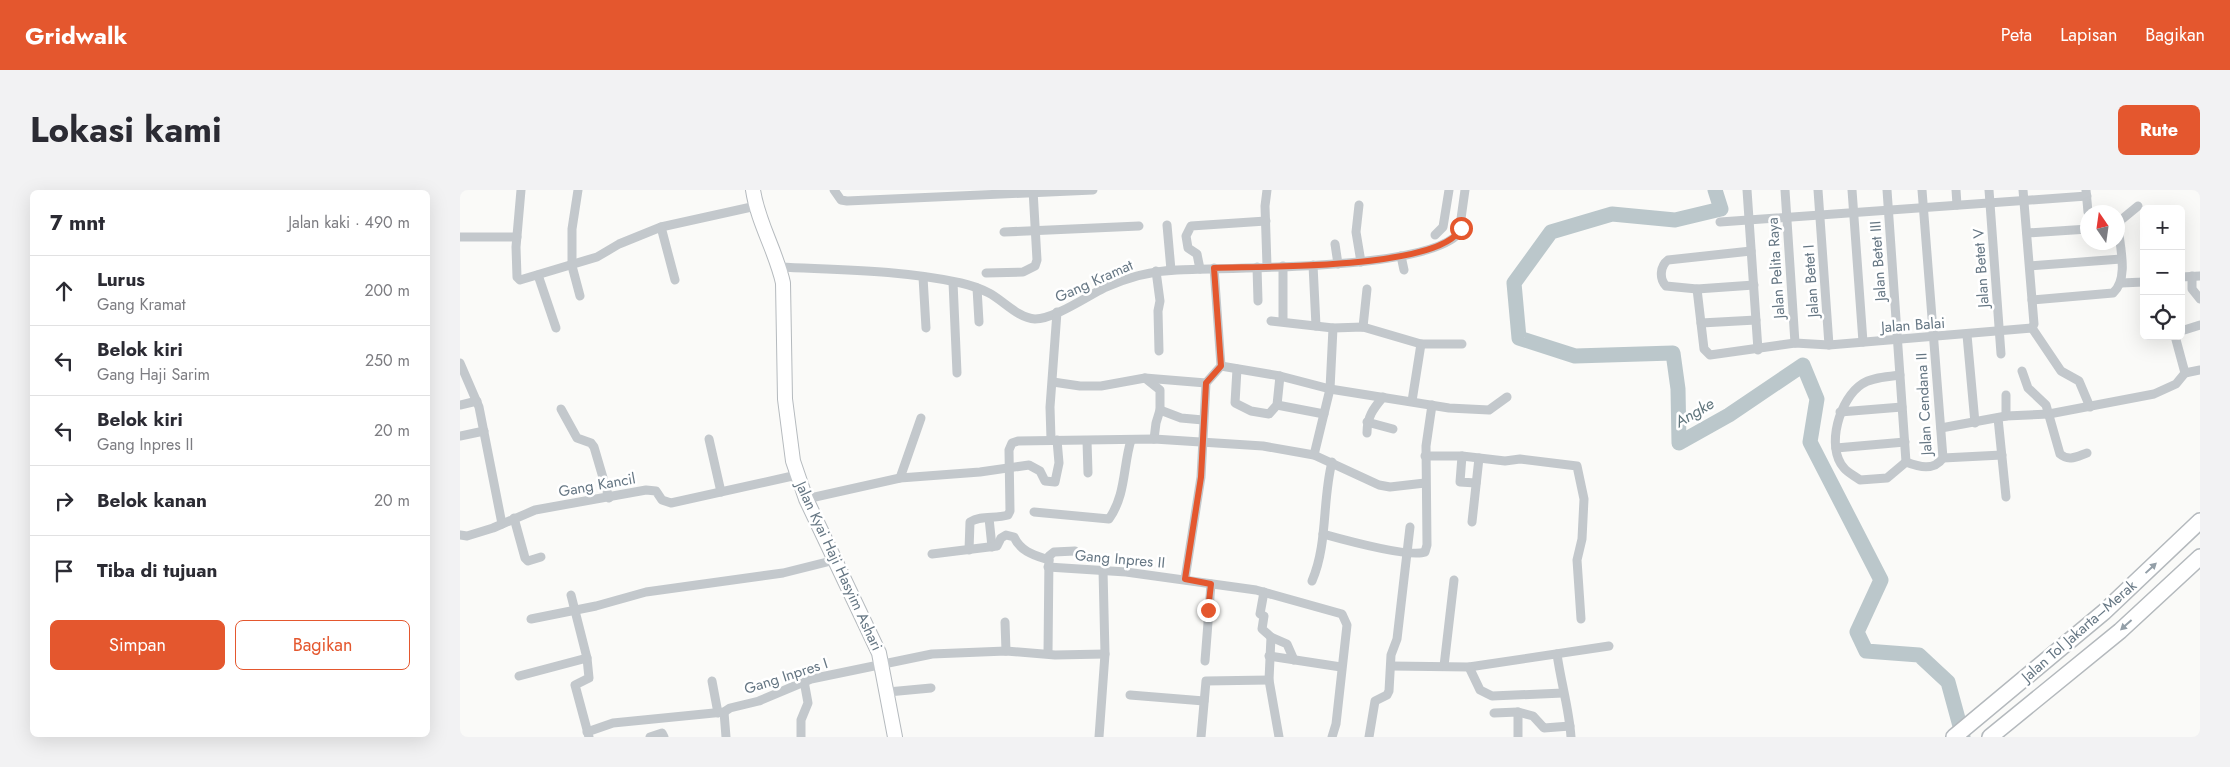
<!DOCTYPE html>
<html lang="id">
<meta charset="utf-8">
<style>
:root{--surface:#fff;--page:#f2f2f3;--text:#2b2b33;--muted:#7c7c81;--line:#e1e1e2;--accent:#e4572e}
body{margin:0;font-family:Jost,sans-serif;background:var(--page);color:var(--text)}
.controls{position:absolute;right:15px;top:15px;display:grid;overflow:hidden;border-radius:8px;box-shadow:0 5px 20px #0002}
.controls button{width:45px;height:45px;display:grid;place-items:center;padding:0;border:0;border-bottom:1px solid var(--line);background:var(--surface);color:var(--text);font:25px sans-serif}
.compass{position:absolute;left:1620px;top:15px;width:45px;height:45px;border-radius:50%;background:var(--surface);box-shadow:0 5px 20px #0002;rotate:347deg}
.stop{position:absolute;width:15px;height:15px;margin:-11px;border:4px solid #e4572e;border-radius:50%;background:#fff}
.stop.end{background:#e4572e;border-color:#fff;box-shadow:0 1px 5px #0008}
.list{margin:0;padding:0;list-style:none}
h2{display:flex;justify-content:space-between;align-items:center;height:65px;margin:0;padding:0 20px;font-size:21px}
h2 small{font-size:16px;font-weight:400;color:var(--muted)}
.list li{display:grid;grid-template-columns:32px 1fr auto;gap:15px;align-items:center;box-sizing:border-box;height:70px;padding:0 20px;border-top:1px solid var(--line)}
.list b{display:block;font-size:19px;white-space:nowrap}
.list p{margin:0;font-size:16px;white-space:nowrap;color:var(--muted)}
.list em{font-size:16px;font-style:normal;color:var(--muted)}
.actions{display:flex;gap:10px;padding:15px 20px}
.actions a{flex:1;padding:11px 0;border:1px solid var(--accent);border-radius:8px;text-align:center;font-size:18px;color:var(--accent)}
.actions .main{background:var(--accent);color:#fff}
.icon{flex:none;width:28px;height:28px;fill:none;stroke:currentColor;stroke-width:2;stroke-linecap:round;stroke-linejoin:round}
.map{position:relative;flex:none;width:1740px;height:547px;overflow:hidden;border-radius:8px}
header{display:flex;align-items:center;gap:30px;box-sizing:border-box;height:70px;padding:0 25px;background:var(--accent);color:#fff}
header strong{font-size:24px}
nav{display:flex;gap:28px;margin-inline-start:auto;font-size:18px}
.intro{display:flex;align-items:center;justify-content:space-between;box-sizing:border-box;height:120px;padding:0 30px}
h1{margin:0;font-size:35px}
.button{padding:12px 22px;border-radius:8px;background:var(--accent);color:#fff;font-size:18px;font-weight:700}
main{display:flex;gap:30px;padding:0 30px}
aside{flex:1;background:var(--surface);border-radius:8px;box-shadow:0 5px 20px #0002}
.map>svg:first-child{display:block}
.lines{fill:none;stroke-linecap:round;stroke-linejoin:round}
.river{stroke:#bbc7cb;stroke-width:15}
.primary-casing{stroke:#b5babe;stroke-width:16}
.motorway-casing{stroke:#b4b9bd;stroke-width:18}
.minor{stroke:#c3c8cc;stroke-width:9}
.primary{stroke:#fff;stroke-width:14}
.motorway{stroke:#fff;stroke-width:15}
.oneway{fill:#939fa8}
.route{stroke:#e4572e;stroke-width:6}
.labels{text-anchor:middle;stroke-width:5;stroke-linejoin:round;paint-order:stroke}
.street-label{font-size:15px;fill:#657683;stroke:#fff}
.water-label{font-size:16px;font-style:italic;fill:#60757c;stroke:#fff}
</style>
<header>
<strong>Gridwalk</strong>
<nav><a>Peta</a><a>Lapisan</a><a>Bagikan</a></nav>
</header>
<div class="intro"><h1>Lokasi kami</h1><a class="button">Rute</a></div>
<main>
<aside>
<h2>7 mnt<small>Jalan kaki · 490 m</small></h2>
<ul class="list">
<li><svg class="icon" aria-label="ahead" viewBox="0 0 24 24"><path d="M12 20V5M6 11l6-6 6 6"/></svg><div><b>Lurus</b><p>Gang Kramat</p></div><em>200 m</em></li>
<li><svg class="icon" aria-label="left" viewBox="0 0 24 24"><path d="M17 20v-9H6M10 6l-5 5 5 5"/></svg><div><b>Belok kiri</b><p>Gang Haji Sarim</p></div><em>250 m</em></li>
<li><svg class="icon" aria-label="left" viewBox="0 0 24 24"><path d="M17 20v-9H6M10 6l-5 5 5 5"/></svg><div><b>Belok kiri</b><p>Gang Inpres II</p></div><em>20 m</em></li>
<li><svg class="icon" aria-label="right" viewBox="0 0 24 24"><path d="M7 20v-9h11M14 6l5 5-5 5"/></svg><div><b>Belok kanan</b></div><em>20 m</em></li>
<li><svg class="icon" aria-label="arrive" viewBox="0 0 24 24"><path d="M6 21V4h12l-3 4 3 4H6"/></svg><div><b>Tiba di tujuan</b></div></li>
</ul>
<div class="actions"><a class="main">Simpan</a><a>Bagikan</a></div>
</aside>
<div class="map">
<svg width="1740" height="547" viewBox="0 0 1740 547">
<rect width="100%" height="100%" fill="#fafaf8"/>
<g class="lines">
<polyline class="river" points="1255,0 1261,19 1215,30 1152,24 1091,42 1054,93 1059,148 1115,166 1213,163 1218,199 1219,253 1269,225 1343,175 1357,209 1350,252 1421,390 1397,442 1406,461 1459,465 1488,492 1503,547"/>
<g class="primary-casing">
<path id="primary" d="M293,0C298,33 316,61 323,93L325,209L333,271L346,309L419,463L435,547"/>
</g>
<g class="motorway-casing">
<g id="motorway">
<polyline points="1494,547 1644,422 1740,331"/>
<polyline points="1530,547 1660,441 1740,367"/>
</g>
</g>
<g class="minor">
<polyline points="61,0 56,57 57,87 60,90 137,67 159,54 201,37 296,16"/>
<polyline points="118,0 112,39 112,76 120,106"/>
<polyline points="374,0 381,10 387,11 633,0"/>
<polyline points="807,0 805,16 807,76"/>
<polyline points="1287,0 1298,160"/>
<polyline points="1325,0 1335,153"/>
<polyline points="1358,0 1369,155"/>
<polyline points="1392,0 1403,152"/>
<polyline points="1427,0 1446,272"/>
<polyline points="1496,0 1497,15"/>
<polyline points="1529,0 1541,164"/>
<polyline points="1563,0 1574,134 1572,138"/>
<polyline points="1626,0 1628,22"/>
<polyline points="899,15 896,42 901,72"/>
<polyline points="1260,32 1627,6"/>
<polyline points="707,35 711,80"/>
<polyline points="201,37 215,90"/>
<polyline points="544,42 679,36"/>
<polyline points="1567,43 1628,39"/>
<polyline points="975,45 983,37 989,0"/>
<polyline points="0,47 57,47"/>
<polyline points="875,54 878,74"/>
<path d="M1291,61L1208,70C1200,76 1199,89 1206,96L1237,99L1294,95"/>
<polyline points="941,66 944,80"/>
<polyline points="853,75 856,136"/>
<polyline points="1570,76 1661,69"/>
<path d="M320,77C380,80 442,80 501,93C510,95 521,99 529,103C544,111 558,128 575,129C594,129 626,107 644,98C668,87 691,81 717,80C770,77 968,81 999,43L1005,0"/>
<polyline points="797,77 798,111"/>
<polyline points="740,79 737,64 728,58 726,46 731,36 806,31"/>
<polyline points="696,81 700,111 698,121 699,161"/>
<polyline points="526,83 563,82 575,76 577,70 573,0"/>
<polyline points="78,85 96,138"/>
<polyline points="1732,86 1732,99 1740,109"/>
<polyline points="463,87 466,138"/>
<polyline points="1721,87 1740,86"/>
<polyline points="493,92 497,183"/>
<polyline points="1661,93 1684,92"/>
<polyline points="517,98 519,132"/>
<polyline points="1237,99 1244,159 1250,165 1335,153 1369,155 1572,138"/>
<path d="M1572,110L1653,103C1669,89 1660,57 1658,37L1661,30L1678,16"/>
<polyline points="811,131 873,138 903,137 961,154 1002,154"/>
<polyline points="823,131 823,76"/>
<polyline points="1241,133 1296,130"/>
<polyline points="903,137 907,99"/>
<polyline points="1572,138 1601,181 1619,191 1630,217"/>
<polyline points="1721,141 1740,135"/>
<polyline points="1507,145 1515,233"/>
<polyline points="0,173 19,217 42,334"/>
<polyline points="761,176 820,186 870,199 989,218 1029,220 1047,207"/>
<polyline points="777,179 775,213 791,221 809,224 817,215 820,186"/>
<path d="M1562,181L1568,198L1586,215L1600,264C1609,272 1618,266 1627,263"/>
<polyline points="1725,183 1740,180"/>
<path d="M1440,185C1428,187 1412,187 1402,194C1380,208 1365,257 1384,278C1388,283 1395,286 1400,290L1427,288L1446,272"/>
<polyline points="685,188 700,200 700,220 696,233 694,249"/>
<polyline points="593,192 620,196 641,196 685,188 746,193"/>
<polyline points="1546,205 1546,226"/>
<polyline points="952,211 961,154"/>
<polyline points="0,215 17,211"/>
<polyline points="817,215 864,224"/>
<polyline points="101,219 117,248 131,253 134,257 149,308"/>
<polyline points="700,220 721,228 743,230"/>
<polyline points="1380,222 1442,217"/>
<polyline points="1538,228 1546,307"/>
<polyline points="907,232 933,239"/>
<polyline points="1481,238 1546,226 1589,224 1694,204 1716,194 1725,183 1715,146"/>
<path d="M907,243C907,227 913,219 923,207"/>
<polyline points="0,246 24,241"/>
<polyline points="249,249 261,302"/>
<polyline points="591,249 590,217 597,122"/>
<polyline points="627,251 628,283"/>
<polyline points="1376,258 1445,252"/>
<polyline points="854,265 870,199 873,138"/>
<polyline points="965,266 1002,266 1045,271 1060,269 1117,276 1124,309 1122,349 1117,370 1121,429"/>
<polyline points="1002,266 1000,292 1016,293"/>
<polyline points="1483,268 1542,265"/>
<path d="M1446,272C1459,277 1474,281 1483,268L1462,0"/>
<polyline points="440,288 461,228"/>
<polyline points="346,309 440,288 520,282 569,275 580,281 585,291 595,292 599,273 597,250"/>
<path d="M574,322L649,329C666,305 663,276 671,250"/>
<polyline points="54,328 65,368 68,371 81,367"/>
<polyline points="529,328 532,357"/>
<polyline points="1012,332 1019,268"/>
<path d="M863,344C881,349 950,368 965,362L967,355L966,256L972,215"/>
<polyline points="0,345 7,346 33,338 75,320 186,300 196,301 202,310 211,313 337,285"/>
<path d="M509,360L510,332C521,325 535,329 548,325L550,321L549,260L552,253L558,251L694,249L803,256L854,265L919,295L930,297L965,293"/>
<path d="M472,364L537,356L541,348L546,345L554,347C561,362 574,365 589,370"/>
<polyline points="588,377 666,382 796,400 882,424 887,435 876,534 872,547"/>
<polyline points="725,389 741,287 746,193 761,176 754,78"/>
<path d="M852,391C868,354 862,311 872,272"/>
<polyline points="804,402 800,424 804,426 802,439 811,447 827,454 834,470"/>
<polyline points="111,405 127,468 129,488 115,495 129,547"/>
<polyline points="71,429 136,416 186,402 323,383 375,370"/>
<polyline points="545,432 546,461"/>
<polyline points="811,447 809,490 819,547"/>
<polyline points="588,463 589,366 594,362 615,361"/>
<path d="M1097,464C1101,493 1109,518 1111,547"/>
<polyline points="809,466 881,477"/>
<polyline points="745,471 751,394"/>
<polyline points="931,476 1009,477 1149,456"/>
<polyline points="984,476 994,390"/>
<polyline points="1009,477 1020,500 1032,506 1103,503"/>
<polyline points="59,486 127,468"/>
<polyline points="252,491 258,523"/>
<polyline points="428,502 471,498"/>
<polyline points="670,505 744,511"/>
<polyline points="264,522 266,547"/>
<polyline points="1058,522 1058,547"/>
<polyline points="1034,523 1058,522 1073,526 1084,538 1110,536"/>
<polyline points="127,542 153,533 264,522 270,518 299,511 351,489 472,464 546,461 595,465 645,464"/>
<polyline points="190,547 202,543 204,547"/>
<polyline points="341,547 341,530 348,513 344,491"/>
<polyline points="639,547 645,464 643,380"/>
<polyline points="741,547 746,491 809,490"/>
<polyline points="909,547 915,511 927,505 929,501 931,465 937,449 950,337"/>
</g>
<use href="#primary" class="primary"/>
<use href="#motorway" class="motorway"/>
</g>
<defs><path id="oneway-solid" d="M-6-.8H1V-3.2L6.5 0L1 3.2V.8H-6Z" transform="scale(1.25)"/></defs>
<g class="oneway">
<use href="#oneway-solid" transform="translate(1691 378) rotate(-43)"/>
<use href="#oneway-solid" transform="translate(1666 435) rotate(138)"/>
</g>
<g class="lines">
<path class="route" d="M748,420L751,394L725,389L741,287L746,193L761,176L754,78C798,76 982,80 1001,38"/>
</g>
<g class="labels">
<g class="street-label">
<text transform="translate(1418 71) rotate(-94)" y="5">Jalan Betet III</text>
<text transform="translate(1316 78) rotate(-94)" y="5">Jalan Pelita Raya</text>
<text transform="translate(1521 78) rotate(-94)" y="5">Jalan Betet V</text>
<text transform="translate(634 91) rotate(-24)" y="5">Gang Kramat</text>
<text transform="translate(1351 91) rotate(-94)" y="5">Jalan Betet I</text>
<text transform="translate(1453 135) rotate(-4)" y="5">Jalan Balai</text>
<text transform="translate(1464 214) rotate(-93)" y="5">Jalan Cendana II</text>
<text transform="translate(137 295) rotate(-10)" y="5">Gang Kancil</text>
<text transform="translate(660 369) rotate(5)" y="5">Gang Inpres II</text>
<text transform="translate(379 376) rotate(65)" y="5">Jalan Kyai Haji Hasyim Ashari</text>
<text transform="translate(1619 441) rotate(-41)" y="5">Jalan Tol Jakarta–Merak</text>
<text transform="translate(326 486) rotate(-18)" y="5">Gang Inpres I</text>
</g>
<g class="water-label">
<text transform="translate(1234 222) rotate(-30)" y="6">Angke</text>
</g>
</g>
</svg>
<div class="controls">
<button>+</button>
<button>−</button>
<button><svg class="icon" aria-label="locate" viewBox="0 0 24 24"><circle cx="12" cy="12" r="6"/><path d="M12 2v4M12 18v4M2 12h4M18 12h4"/></svg></button>
</div>
<svg class="compass" viewBox="-18 -18 36 36"><path d="M0-13l5 13h-10z" fill="#e53935"/><path d="M0 13l5-13h-10z" fill="#7c7c81"/></svg>
<div class="stop" style="left:1001px;top:38px"></div>
<div class="stop end" style="left:748px;top:420px"></div>
</div>
</main>
